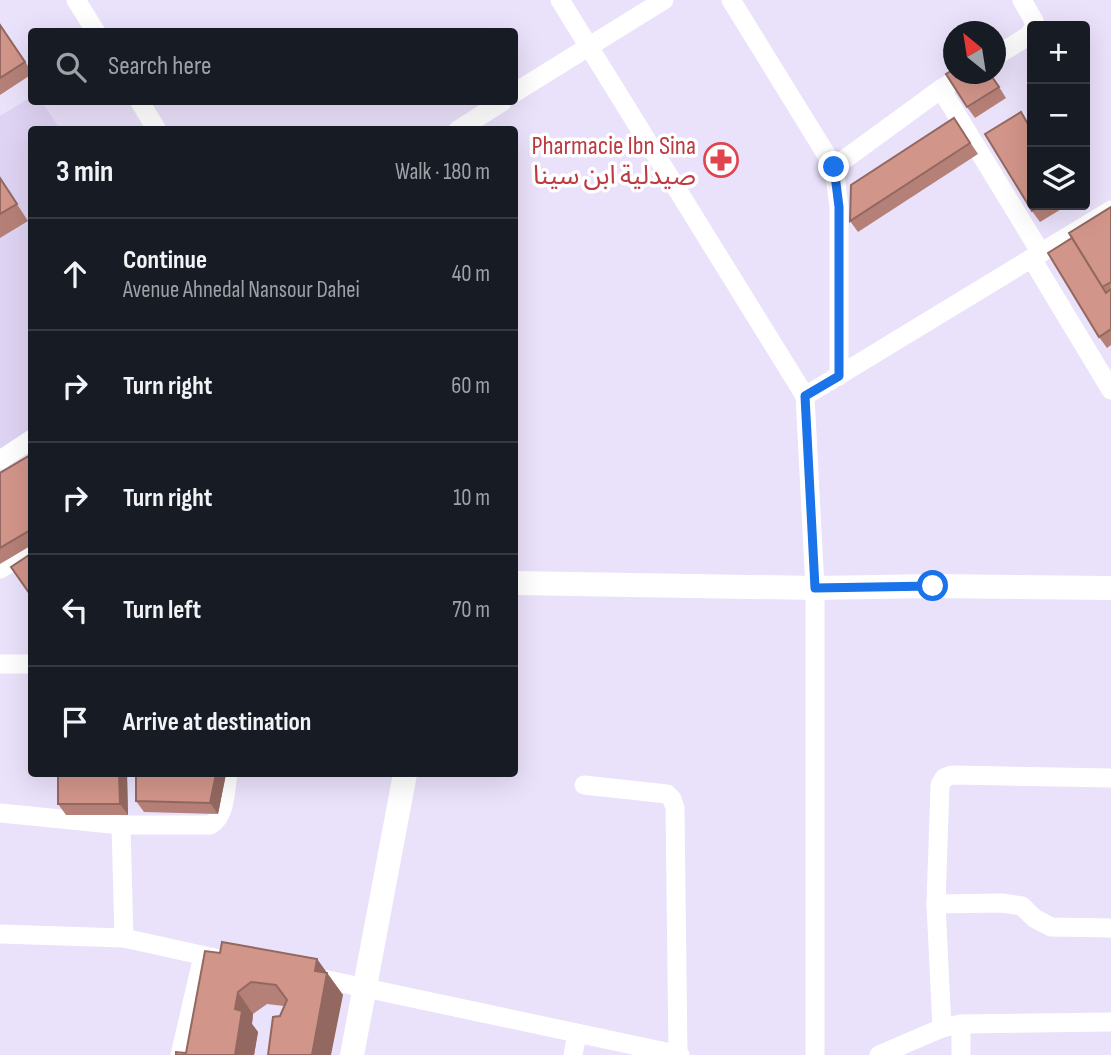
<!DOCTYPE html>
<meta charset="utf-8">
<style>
:root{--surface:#171b24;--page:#20242c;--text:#f1f3f6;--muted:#9ea1a6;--line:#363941}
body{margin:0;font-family:"Sofia Sans Condensed","Noto Sans Arabic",sans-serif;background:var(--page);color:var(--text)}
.controls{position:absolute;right:21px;top:21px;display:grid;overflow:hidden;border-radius:7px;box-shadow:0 7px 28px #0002}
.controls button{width:63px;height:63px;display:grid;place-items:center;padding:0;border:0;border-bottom:2px solid var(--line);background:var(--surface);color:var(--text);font:35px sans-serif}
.compass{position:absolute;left:943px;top:21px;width:63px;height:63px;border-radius:50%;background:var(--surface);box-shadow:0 7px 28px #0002;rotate:330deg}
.stop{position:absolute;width:21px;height:21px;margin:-16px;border:5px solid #1a73e8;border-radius:50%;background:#fff}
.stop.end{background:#1a73e8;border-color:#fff;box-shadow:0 2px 7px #0008}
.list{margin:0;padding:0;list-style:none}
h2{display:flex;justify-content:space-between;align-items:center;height:91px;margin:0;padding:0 28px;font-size:30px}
h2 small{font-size:23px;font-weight:400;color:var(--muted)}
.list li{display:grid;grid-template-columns:46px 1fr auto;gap:21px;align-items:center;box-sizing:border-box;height:112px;padding:0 28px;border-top:2px solid var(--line)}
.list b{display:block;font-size:26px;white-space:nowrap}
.list p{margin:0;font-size:23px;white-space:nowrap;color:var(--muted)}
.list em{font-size:23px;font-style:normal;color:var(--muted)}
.icon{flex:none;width:38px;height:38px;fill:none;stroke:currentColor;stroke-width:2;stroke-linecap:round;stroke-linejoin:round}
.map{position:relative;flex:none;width:1111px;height:1055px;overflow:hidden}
.search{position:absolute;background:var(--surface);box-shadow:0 7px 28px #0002;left:28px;top:28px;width:490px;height:77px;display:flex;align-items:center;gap:18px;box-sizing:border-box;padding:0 24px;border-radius:7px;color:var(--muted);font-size:26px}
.panel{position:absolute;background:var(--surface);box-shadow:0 7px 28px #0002;left:28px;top:126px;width:490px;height:651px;border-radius:7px}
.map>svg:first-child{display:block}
.built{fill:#dfd3f3}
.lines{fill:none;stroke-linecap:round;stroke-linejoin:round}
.minor{stroke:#fff;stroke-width:19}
.tertiary{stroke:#fff;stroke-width:24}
.wall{fill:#b58077}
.shaded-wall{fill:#936861}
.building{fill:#d2958a;stroke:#936861;stroke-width:2}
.route{stroke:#1a73e8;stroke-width:9}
.labels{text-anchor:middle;stroke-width:7;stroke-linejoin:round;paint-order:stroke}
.health-label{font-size:26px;fill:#be3a42;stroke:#fff;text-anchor:end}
</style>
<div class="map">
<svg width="1111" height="1055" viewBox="0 0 1111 1055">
<rect width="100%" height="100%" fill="#eae1fa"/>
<polygon class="built" points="31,97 32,102 42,102 60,129 32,130 31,436 0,456 0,116"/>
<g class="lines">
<g class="minor">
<polyline points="76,0 96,32"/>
<polyline points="560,0 805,396 815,588 815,1055"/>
<polyline points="731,0 834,167 839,207 839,376"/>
<polyline points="1022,0 1034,21 1034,26"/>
<polyline points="996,56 1028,36 1032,31"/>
<polyline points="941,89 1041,253"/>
<polyline points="514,93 664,0"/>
<polyline points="140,102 157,130"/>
<polyline points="458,130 502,102"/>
<polyline points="834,167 941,89 966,74"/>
<polyline points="1032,259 1111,390"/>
<polyline points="805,396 1111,210"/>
<polyline points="0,460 32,439"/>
<polyline points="0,569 32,550"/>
<polyline points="0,664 32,664"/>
<polyline points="584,785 667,794 672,799 675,808 678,1054"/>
<path d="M0,813L121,825H210C226,817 225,790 228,774"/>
<polyline points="121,825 124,938"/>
<polyline points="936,904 1002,903 1022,906 1034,918 1051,927 1111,928"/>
<polyline points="0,934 124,938 228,961"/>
<polyline points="309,976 680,1055"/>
<polyline points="942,1028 936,904 940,785 944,778 952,775 1111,778"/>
<polyline points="180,1055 203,956"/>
<polyline points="573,1055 577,1034"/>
<polyline points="879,1055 942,1028 961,1024 1111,1022"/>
<polyline points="961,1055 961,1024"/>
</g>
<g class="tertiary">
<polyline points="514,583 815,588 933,586 1111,588"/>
<polyline points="352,1055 405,774"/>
</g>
</g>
<g class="wall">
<polygon points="0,24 32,72 32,74 0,95"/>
<polygon points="954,74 991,74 1006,98 975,118 967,107"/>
<polygon points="1021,112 1032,129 1032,205 1068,205 1040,222 1032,211"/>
<polygon points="954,118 978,154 858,232 850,221"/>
<polygon points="0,178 28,221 0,238"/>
<polygon points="1111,207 1111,345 1107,348 1099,337 1072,238"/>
<polygon points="32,454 32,545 0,564 0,473"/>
<polygon points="127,774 128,815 66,815 58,804"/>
<polygon points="136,774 226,774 218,814 144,812 136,801"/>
<polygon points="220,953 317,959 343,995 280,1016 284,1006 267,1004 253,1014 252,1024 258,1032 254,1055 176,1055 186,1053"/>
</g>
<g class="shaded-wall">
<polygon points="119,774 127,774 128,815 120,804"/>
<polygon points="216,774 226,774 218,814 210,803"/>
<polygon points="317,959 343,995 331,1055 312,1055 315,971"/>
<polygon points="238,992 253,1014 252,1024 258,1032 254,1055 235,1055 235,1009"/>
</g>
<g class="building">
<polygon points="0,25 25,62 0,78"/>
<polygon points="954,69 954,74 990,74 999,87 967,107 946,74"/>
<polygon points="1021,112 1032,131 1032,205 1042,205 1032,211 985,134"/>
<polygon points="954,118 970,143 850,221 851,185"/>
<polygon points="0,178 17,204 0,214"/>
<polygon points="1111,207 1111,282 1102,287 1069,233"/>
<polygon points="1072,238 1106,293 1111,289 1111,329 1099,337 1048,253"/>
<polygon points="32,454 32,529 0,548 0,473"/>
<polygon points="32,553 32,597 11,567"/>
<polygon points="58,774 119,774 120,804 58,804"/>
<polygon points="136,774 216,774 210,803 136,801"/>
<polygon points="222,942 317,959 315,971 327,973 312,1055 268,1055 273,1017 280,1016 287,1000 276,985 251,982 238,992 235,1009 242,1011 235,1055 176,1055 176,1052 186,1053 205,951 220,953"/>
</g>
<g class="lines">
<polyline class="route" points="834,167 839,207 839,376 805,396 815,588 933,586"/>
</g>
<defs>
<g id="pharmacy-ring" transform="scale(1.75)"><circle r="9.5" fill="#fff" stroke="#e0444e" stroke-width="1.5"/><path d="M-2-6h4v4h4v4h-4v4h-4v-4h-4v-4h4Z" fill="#e0444e"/></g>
</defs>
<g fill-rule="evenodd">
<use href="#pharmacy-ring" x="721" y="160"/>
</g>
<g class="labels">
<g class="health-label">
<text x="696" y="154">Pharmacie Ibn Sina<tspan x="696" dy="30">صيدلية ابن سينا</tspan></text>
</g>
</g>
</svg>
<div class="controls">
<button>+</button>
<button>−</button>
<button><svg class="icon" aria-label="layers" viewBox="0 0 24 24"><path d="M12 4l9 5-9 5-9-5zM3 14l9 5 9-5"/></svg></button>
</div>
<svg class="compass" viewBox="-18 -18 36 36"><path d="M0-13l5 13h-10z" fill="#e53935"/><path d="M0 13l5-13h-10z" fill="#9ea1a6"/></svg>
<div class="stop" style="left:933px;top:586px"></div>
<div class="stop end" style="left:834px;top:167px"></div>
<div class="search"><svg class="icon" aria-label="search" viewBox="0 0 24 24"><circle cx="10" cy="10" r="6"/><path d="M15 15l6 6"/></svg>Search here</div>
<section class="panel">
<h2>3 min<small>Walk · 180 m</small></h2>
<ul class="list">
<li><svg class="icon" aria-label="ahead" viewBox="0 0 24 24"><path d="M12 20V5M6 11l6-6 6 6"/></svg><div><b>Continue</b><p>Avenue Ahnedal Nansour Dahei</p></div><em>40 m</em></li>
<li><svg class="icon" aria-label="right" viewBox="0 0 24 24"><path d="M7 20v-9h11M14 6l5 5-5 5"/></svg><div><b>Turn right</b></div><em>60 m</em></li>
<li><svg class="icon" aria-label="right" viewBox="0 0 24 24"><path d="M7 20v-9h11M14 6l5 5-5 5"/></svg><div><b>Turn right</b></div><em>10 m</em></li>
<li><svg class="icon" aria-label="left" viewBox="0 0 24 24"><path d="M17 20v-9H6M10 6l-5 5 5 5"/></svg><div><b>Turn left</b></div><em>70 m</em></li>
<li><svg class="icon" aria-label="arrive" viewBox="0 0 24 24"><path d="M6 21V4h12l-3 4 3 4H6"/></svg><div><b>Arrive at destination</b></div></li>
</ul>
</section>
</div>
